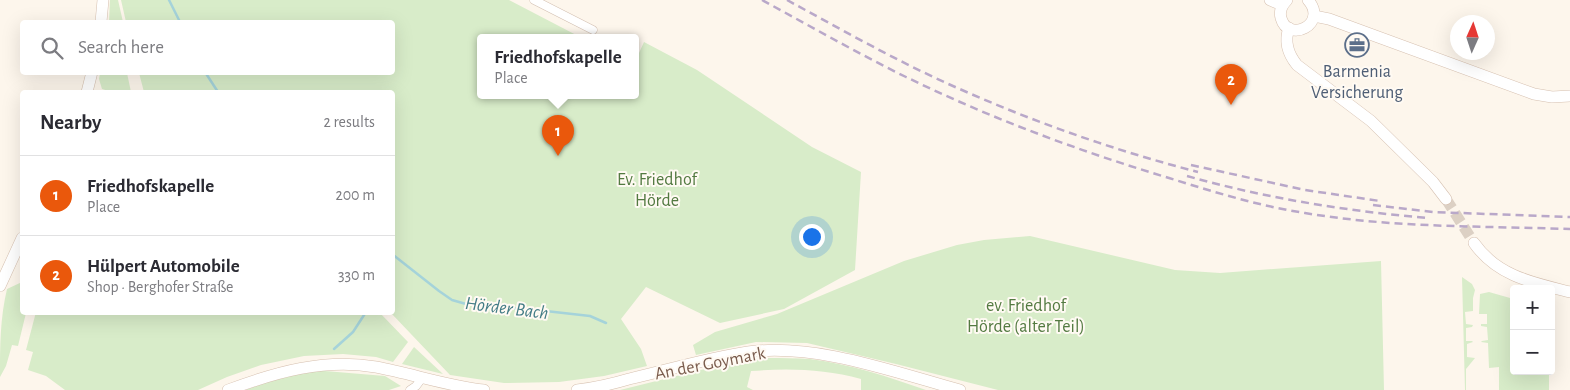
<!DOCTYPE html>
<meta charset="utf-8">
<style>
:root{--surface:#fff;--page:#f2f2f3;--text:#2b2b33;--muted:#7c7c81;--line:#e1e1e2;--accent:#ea580c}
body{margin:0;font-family:"Alegreya Sans",sans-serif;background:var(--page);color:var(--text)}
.controls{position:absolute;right:15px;bottom:15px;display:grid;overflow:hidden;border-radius:5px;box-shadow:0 5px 20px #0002}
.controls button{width:45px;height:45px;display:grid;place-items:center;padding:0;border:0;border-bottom:1px solid var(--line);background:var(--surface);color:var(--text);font:25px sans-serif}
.compass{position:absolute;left:1450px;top:15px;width:45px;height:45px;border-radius:50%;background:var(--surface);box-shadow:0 5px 20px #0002;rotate:3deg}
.you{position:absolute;left:811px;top:236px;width:18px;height:18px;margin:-12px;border:4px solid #fff;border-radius:50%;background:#1a73e8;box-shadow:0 0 0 8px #1a73e833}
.badge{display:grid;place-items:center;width:32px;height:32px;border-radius:50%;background:var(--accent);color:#fff;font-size:16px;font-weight:700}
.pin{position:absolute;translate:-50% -41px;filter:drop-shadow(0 1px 2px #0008)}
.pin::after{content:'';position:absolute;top:26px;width:18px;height:15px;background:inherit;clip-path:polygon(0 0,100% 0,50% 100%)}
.popup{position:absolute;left:477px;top:34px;width:162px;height:65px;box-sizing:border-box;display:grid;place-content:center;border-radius:5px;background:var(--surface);filter:drop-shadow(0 1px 4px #0005);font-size:16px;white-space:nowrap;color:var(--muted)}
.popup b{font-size:19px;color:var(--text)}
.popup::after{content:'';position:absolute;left:50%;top:100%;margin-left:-10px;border:10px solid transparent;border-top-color:var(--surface)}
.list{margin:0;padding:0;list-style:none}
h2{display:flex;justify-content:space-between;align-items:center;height:65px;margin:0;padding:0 20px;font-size:21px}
h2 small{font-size:16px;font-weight:400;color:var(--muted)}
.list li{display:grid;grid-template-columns:32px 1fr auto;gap:15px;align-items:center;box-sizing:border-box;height:80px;padding:0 20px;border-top:1px solid var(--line)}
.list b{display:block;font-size:19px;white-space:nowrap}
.list p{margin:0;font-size:16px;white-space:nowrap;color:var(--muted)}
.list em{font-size:16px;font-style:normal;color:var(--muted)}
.icon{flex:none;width:28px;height:28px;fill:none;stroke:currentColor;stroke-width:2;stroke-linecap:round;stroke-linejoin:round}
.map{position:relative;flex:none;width:1570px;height:390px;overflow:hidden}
.search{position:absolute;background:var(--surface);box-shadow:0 5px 20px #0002;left:20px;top:20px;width:375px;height:55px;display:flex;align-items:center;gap:12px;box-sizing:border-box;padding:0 18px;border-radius:5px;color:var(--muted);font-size:19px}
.panel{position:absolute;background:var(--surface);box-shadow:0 5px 20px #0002;left:20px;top:90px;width:375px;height:225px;border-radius:5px}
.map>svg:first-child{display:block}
.green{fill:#d8ecc9}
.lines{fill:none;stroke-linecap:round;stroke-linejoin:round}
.stream{stroke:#a5d3da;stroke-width:2.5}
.secondary-tunnel{stroke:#dcd0c4;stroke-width:11;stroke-dasharray:11 5.5;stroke-linecap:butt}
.street-casing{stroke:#d1beb0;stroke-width:9}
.secondary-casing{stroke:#d6c0b0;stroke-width:12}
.street{stroke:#fff;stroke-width:8}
.secondary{stroke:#fff;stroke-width:11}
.rail{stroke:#b9a8c9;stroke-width:2.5;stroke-dasharray:8 5;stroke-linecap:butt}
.labels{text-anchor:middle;stroke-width:4;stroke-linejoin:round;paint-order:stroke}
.service-label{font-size:18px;fill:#4e5e75;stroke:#fffaf3}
.park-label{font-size:18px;fill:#537a41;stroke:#fffaf3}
.street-label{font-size:18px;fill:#7a5c4d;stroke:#fffaf3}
.water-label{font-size:19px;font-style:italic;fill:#437c86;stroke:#fffaf3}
</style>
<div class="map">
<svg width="1570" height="390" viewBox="0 0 1570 390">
<rect width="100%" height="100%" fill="#fdf6ec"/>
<g class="green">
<polygon points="110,0 118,0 123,22 109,22"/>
<polygon points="121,0 509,0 580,37 480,37 480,95 636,95 636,52 639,53 644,42 697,70 812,147 861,172 855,270 784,309 720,323 646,287 621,319 641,349 647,366 604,376 559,382 504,383 450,375 391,313 392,312 392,92 144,92 139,73 392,72 392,22 126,22"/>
<polygon points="100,73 127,73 131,92 112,92 102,89 99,79"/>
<polygon points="1030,236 1175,270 1220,273 1381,261 1384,390 998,390 896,364 807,343 756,342 696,355 693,345 715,332 777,314 904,261 957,245 984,240"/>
<polygon points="1462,277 1472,284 1475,290 1473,298 1473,311 1465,312 1466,324 1473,325 1472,327 1466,328 1466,341 1472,341 1473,342 1467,344 1467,357 1475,358 1466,369 1466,390 1465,390"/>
<path d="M22,282V312L26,313L18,346L12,345L6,366L0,377C0,347 0,318 7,289Z"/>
<polygon points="1489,292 1510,298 1514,302 1514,371 1549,371 1549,390 1499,390 1499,367 1489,368 1488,343 1481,342 1482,341 1488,340 1487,327 1481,326 1481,324 1487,324 1487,314 1479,314 1480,294"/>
<polygon points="36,312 380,313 408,342 393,362 376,357 343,354 304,356 261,365 227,377 198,390 65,390 46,376 28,370 33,352 26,350"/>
<polygon points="414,347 443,374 402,364"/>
<path d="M768,358C782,358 796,358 810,359C850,364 889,377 926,390H861V379C824,369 789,368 751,371L747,387L753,390H620L717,366Z"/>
<polygon points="318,368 325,371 385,376 401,386 389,390 245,390 275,379"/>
</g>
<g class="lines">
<g class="stream">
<polyline points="169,0 180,22"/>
<polyline points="205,72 218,92"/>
<polyline points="392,254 439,291 452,300 466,304 505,309 519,308 590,316 606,323"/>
<polyline points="334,349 353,332 366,312"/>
</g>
<polyline class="secondary-tunnel" points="1446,199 1474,243"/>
<g class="street-casing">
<g id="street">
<polyline points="534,0 593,30"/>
<polyline points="410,390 416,386 422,378"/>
</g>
</g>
<g class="secondary-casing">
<g id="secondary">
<polyline points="1270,0 1282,5"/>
<path d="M1287,0C1282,5 1279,11 1281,18C1288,44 1329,24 1308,0"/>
<polyline points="1314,16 1329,19 1534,94 1552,97 1570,96"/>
<polyline points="101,22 103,0"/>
<path d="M1289,28C1284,42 1288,54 1297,65L1371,121L1433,182L1446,199"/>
<polyline points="87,92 92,72"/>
<path d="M1474,243C1497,276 1533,283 1570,292"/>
<polyline points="0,286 22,238"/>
<path d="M228,390C276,372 325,358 376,367C413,374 448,386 484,390"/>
<path d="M577,390C594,388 612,384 629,379C668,370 708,358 748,352C816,343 894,372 960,390"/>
</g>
</g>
<use href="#street" class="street"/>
<use href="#secondary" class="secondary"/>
<g class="rail">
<path d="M762,0C810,26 857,53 906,77C990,118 1079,151 1169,178C1214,192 1259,206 1305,213C1393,228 1482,226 1570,229"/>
<path d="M787,0C844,31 902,64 962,90C1039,124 1117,151 1198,172"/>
<polyline points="1191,165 1305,190 1380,201"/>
<path d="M1187,176C1265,198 1346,211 1428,218"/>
<polyline points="1373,205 1433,212 1570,217"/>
</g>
</g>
<defs>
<g id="office-ring" transform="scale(1.25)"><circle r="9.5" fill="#fffaf3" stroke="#5c6f8a" stroke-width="1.5"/><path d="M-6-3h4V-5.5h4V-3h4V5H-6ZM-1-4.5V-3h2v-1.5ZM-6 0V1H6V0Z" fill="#5c6f8a"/></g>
</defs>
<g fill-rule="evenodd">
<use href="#office-ring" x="1357" y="45"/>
</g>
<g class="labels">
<g class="service-label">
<text x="1357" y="77">Barmenia<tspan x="1357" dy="21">Versicherung</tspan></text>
</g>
<g class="park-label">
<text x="657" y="185">Ev. Friedhof<tspan x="657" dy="21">Hörde</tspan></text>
<text x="1026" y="311">ev. Friedhof<tspan x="1026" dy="21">Hörde (alter Teil)</tspan></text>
</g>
<g class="street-label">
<text transform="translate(710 363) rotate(-11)" y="6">An der Goymark</text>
</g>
<g class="water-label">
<text transform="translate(507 307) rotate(7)" y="7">Hörder Bach</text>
</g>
</g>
</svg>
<div class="controls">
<button>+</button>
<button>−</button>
</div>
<svg class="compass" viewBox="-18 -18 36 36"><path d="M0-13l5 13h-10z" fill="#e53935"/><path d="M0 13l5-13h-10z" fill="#7c7c81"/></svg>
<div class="you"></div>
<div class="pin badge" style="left:558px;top:156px">1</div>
<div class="popup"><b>Friedhofskapelle</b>Place</div>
<div class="pin badge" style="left:1231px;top:105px">2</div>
<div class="search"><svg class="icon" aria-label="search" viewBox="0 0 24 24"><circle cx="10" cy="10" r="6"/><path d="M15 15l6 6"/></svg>Search here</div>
<section class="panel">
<h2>Nearby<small>2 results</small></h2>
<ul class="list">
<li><span class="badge">1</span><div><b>Friedhofskapelle</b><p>Place</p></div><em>200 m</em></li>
<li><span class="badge">2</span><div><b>Hülpert Automobile</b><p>Shop · Berghofer Straße</p></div><em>330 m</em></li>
</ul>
</section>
</div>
